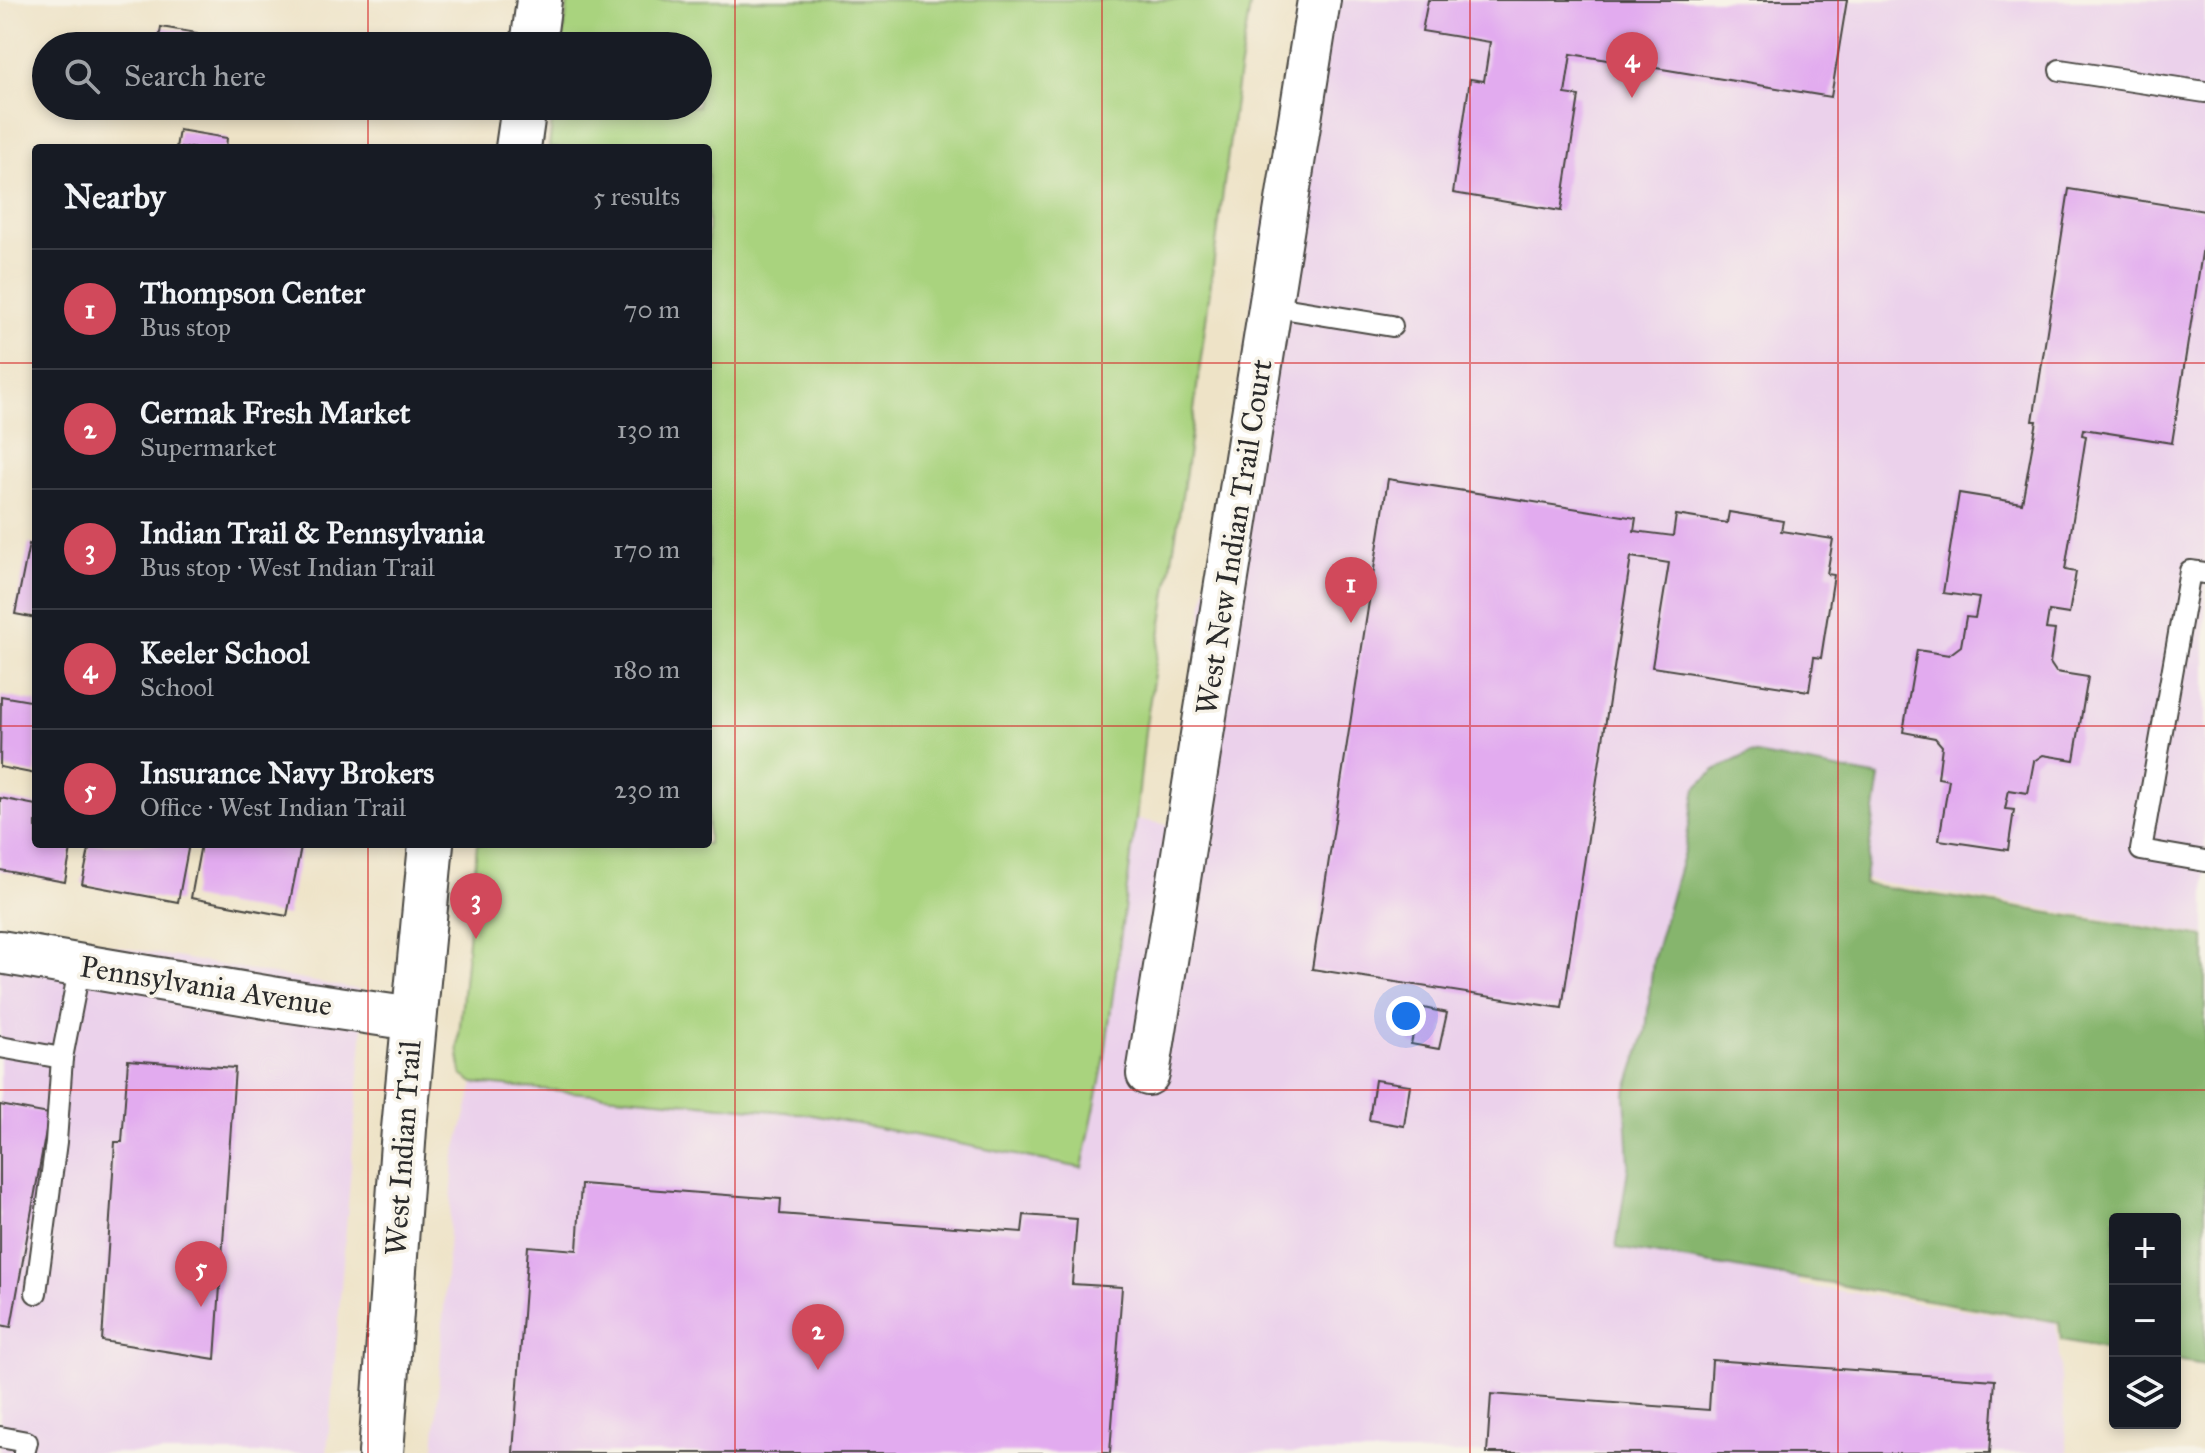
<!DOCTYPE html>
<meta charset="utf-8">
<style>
:root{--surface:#171b24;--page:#242831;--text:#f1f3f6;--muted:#9ea1a6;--line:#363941;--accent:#d1495b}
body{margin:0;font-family:"IM FELL Great Primer",serif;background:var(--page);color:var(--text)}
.controls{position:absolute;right:24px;bottom:24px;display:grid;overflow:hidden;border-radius:8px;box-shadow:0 4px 12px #0003}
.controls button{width:72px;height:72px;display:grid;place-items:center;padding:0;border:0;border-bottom:2px solid var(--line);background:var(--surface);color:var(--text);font:40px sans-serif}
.you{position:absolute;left:1406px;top:1016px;width:28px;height:28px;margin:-20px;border:6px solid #fff;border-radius:50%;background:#1a73e8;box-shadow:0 0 0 12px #1a73e833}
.badge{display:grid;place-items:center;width:52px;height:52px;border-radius:50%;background:var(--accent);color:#fff;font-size:26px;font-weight:700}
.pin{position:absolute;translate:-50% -66px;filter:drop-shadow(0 2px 4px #0008)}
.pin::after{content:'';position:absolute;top:42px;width:28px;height:24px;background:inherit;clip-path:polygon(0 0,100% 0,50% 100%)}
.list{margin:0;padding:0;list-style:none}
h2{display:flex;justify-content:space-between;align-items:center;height:104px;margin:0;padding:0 32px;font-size:34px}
h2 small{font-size:26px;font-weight:400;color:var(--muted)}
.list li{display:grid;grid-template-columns:52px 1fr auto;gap:24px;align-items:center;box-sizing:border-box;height:120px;padding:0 32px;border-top:2px solid var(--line)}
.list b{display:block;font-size:30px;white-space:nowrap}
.list p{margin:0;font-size:26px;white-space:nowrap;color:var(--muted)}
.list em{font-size:26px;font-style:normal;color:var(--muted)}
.icon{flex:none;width:44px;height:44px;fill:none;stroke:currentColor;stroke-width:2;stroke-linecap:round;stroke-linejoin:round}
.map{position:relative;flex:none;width:2205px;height:1453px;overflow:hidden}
.search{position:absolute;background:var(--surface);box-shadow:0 4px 12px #0003;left:32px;top:32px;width:680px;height:88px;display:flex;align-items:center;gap:20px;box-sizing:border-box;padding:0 28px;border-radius:44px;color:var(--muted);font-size:30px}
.panel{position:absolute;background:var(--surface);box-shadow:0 4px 12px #0003;left:32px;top:144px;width:680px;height:704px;border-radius:8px}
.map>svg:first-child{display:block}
.built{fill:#ebd1eb}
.green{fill:#a9d37e;stroke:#6a7f54;stroke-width:2}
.forest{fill:#86b56d;stroke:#58704c;stroke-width:2}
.building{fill:#e2abef}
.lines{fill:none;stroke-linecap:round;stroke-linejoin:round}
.lane-casing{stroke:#484742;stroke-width:24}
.street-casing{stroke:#484742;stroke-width:46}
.secondary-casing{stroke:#484742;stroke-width:48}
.lane{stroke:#fff;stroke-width:20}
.street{stroke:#fff;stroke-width:42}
.secondary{stroke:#fff;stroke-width:44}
.grid{fill:none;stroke:#d62828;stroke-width:2;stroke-opacity:0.55}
.labels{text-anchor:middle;stroke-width:7;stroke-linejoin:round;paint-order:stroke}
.street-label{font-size:30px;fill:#2b2b2b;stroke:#f7f3e8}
</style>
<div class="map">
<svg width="2205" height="1453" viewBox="0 0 2205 1453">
<rect width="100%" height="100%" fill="#f7f3e8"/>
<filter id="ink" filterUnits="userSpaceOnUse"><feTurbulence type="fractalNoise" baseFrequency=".0125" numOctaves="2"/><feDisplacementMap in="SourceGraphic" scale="16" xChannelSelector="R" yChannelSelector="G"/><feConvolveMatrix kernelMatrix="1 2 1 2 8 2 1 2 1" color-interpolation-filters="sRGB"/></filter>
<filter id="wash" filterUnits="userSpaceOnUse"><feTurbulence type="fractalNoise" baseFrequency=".006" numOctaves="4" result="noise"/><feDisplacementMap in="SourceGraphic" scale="32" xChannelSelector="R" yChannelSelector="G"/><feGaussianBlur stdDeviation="1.8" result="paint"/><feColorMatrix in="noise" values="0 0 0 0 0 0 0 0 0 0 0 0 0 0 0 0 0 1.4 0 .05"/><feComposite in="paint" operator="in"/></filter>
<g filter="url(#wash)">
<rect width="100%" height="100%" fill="#eee3c7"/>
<g class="built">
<polygon points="1299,0 2205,0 2205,935 1861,879 1799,1285 2056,1323 2068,1453 434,1453 454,1159 474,1083 807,1114 1082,1167 1104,1062 1136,819 1169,825"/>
<polygon points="0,926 366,991 327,1453 0,1453"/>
</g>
<polygon class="green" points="568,0 1251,0 1238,78 1186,471 1145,731 1136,819 1104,1062 1082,1168 807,1114 474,1083 462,1075 458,1047 477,844 708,844 708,148 549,148 554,106 698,106 698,46 562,46"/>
<polygon class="forest" points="1750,753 1880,777 1864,884 2205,937 2205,1365 2175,1360 2175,1219 2115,1219 2115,1350 2061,1340 2059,1322 1616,1248 1629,1162 1625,1095 1646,1031 1653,961 1685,848 1696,788 1715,770"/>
<g id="blocks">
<g class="building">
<polygon points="1428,0 1847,0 1831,97 1571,54 1565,94 1579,96 1561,211 1453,193 1470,79 1484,81 1490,42 1422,31"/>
<polygon points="161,27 197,33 195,46 158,46"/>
<polygon points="179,130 227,138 226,148 176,148"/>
<polygon points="2069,189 2205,211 2205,234 2172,443 2083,429 2082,435 2086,436 2065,570 2076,572 2069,614 2049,611 2046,629 2055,630 2050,663 2056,672 2088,677 2074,760 2043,755 2034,761 2028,793 2009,790 2005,809 2014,810 2008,850 1939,840 1949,780 1938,778 1942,746 1935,738 1903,732 1917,650 1949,655 1961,646 1966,617 1975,618 1979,598 1943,593 1959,493 2022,503 2037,421 2033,421"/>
<polygon points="1388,479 1636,518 1634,531 1673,536 1676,515 1727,523 1729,512 1783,521 1781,531 1833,539 1827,574 1834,575 1821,658 1814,657 1809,691 1652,667 1669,563 1631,557 1562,1008 1312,969"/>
<polygon points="29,544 36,546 36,618 15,614"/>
<polygon points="1,696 36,702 36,774 0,767"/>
<polygon points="0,798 36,805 36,844 72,844 65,882 0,870"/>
<polygon points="90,844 189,844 178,902 82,884"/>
<polygon points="201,844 286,844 301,847 287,916 191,898"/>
<polygon points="1419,1007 1447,1013 1439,1049 1411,1044"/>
<polygon points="128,1060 235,1068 215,1359 102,1341 115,1142 122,1142"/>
<polygon points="1375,1080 1410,1085 1404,1126 1369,1120"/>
<polygon points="0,1105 49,1114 11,1327 0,1325"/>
<polygon points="581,1184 781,1199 780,1214 1022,1232 1024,1215 1077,1219 1072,1284 1122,1287 1110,1453 513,1453 528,1246 577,1250"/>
<polygon points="1712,1360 1995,1380 1990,1453 1487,1453 1491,1394 1709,1410"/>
</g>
</g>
</g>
<g filter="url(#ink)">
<use href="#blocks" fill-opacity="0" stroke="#484742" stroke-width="2"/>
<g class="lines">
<g class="lane-casing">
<g id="lane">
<polyline points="2060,70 2205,92"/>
<polyline points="1270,306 1392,326"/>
<polyline points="2205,573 2190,571 2141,850 2205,861"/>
<polyline points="0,1047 62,1058"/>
<polyline points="36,1293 56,1142 62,1058 80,965"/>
<polyline points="0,1437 27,1442 24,1453"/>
</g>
</g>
<g class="street-casing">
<g id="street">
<polyline points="0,952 283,1000 413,1019"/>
<polyline points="1148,1074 1319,0"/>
</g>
</g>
<g class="secondary-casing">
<g id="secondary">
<polyline points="533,46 539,0"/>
<polyline points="518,148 524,106"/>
<polyline points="381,1453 404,1129 431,844"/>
</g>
</g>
<use href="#lane" class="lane"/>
<use href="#street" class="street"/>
<use href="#secondary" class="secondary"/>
</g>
</g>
<path class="grid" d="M368,0V46M735,0V1453M1102,0V1453M1470,0V1453M1838,0V1453M368,106V148M0,363H36M708,363H2205M0,726H36M708,726H2205M368,844V1453M0,1090H2205"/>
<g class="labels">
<g class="street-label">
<text transform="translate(1234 537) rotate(-81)" y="10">West New Indian Trail Court</text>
<text transform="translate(206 986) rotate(9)" y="10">Pennsylvania Avenue</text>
<text transform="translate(403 1148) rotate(-86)" y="10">West Indian Trail</text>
</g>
</g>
</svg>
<div class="controls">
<button>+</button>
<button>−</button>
<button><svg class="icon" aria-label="layers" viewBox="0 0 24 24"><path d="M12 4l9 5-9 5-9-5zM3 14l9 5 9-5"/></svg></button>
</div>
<div class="you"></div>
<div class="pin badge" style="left:1351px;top:623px">1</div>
<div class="pin badge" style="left:818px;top:1370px">2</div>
<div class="pin badge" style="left:476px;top:939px">3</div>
<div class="pin badge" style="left:1632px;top:98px">4</div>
<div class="pin badge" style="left:201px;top:1307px">5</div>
<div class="search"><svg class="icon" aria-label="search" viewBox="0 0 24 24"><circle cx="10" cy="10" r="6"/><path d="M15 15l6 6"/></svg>Search here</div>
<section class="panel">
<h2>Nearby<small>5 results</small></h2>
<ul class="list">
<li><span class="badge">1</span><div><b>Thompson Center</b><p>Bus stop</p></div><em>70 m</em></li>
<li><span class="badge">2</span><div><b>Cermak Fresh Market</b><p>Supermarket</p></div><em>130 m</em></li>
<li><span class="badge">3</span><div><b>Indian Trail &amp; Pennsylvania</b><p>Bus stop · West Indian Trail</p></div><em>170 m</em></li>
<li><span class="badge">4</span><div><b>Keeler School</b><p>School</p></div><em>180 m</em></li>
<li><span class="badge">5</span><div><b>Insurance Navy Brokers</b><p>Office · West Indian Trail</p></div><em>230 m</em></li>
</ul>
</section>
</div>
